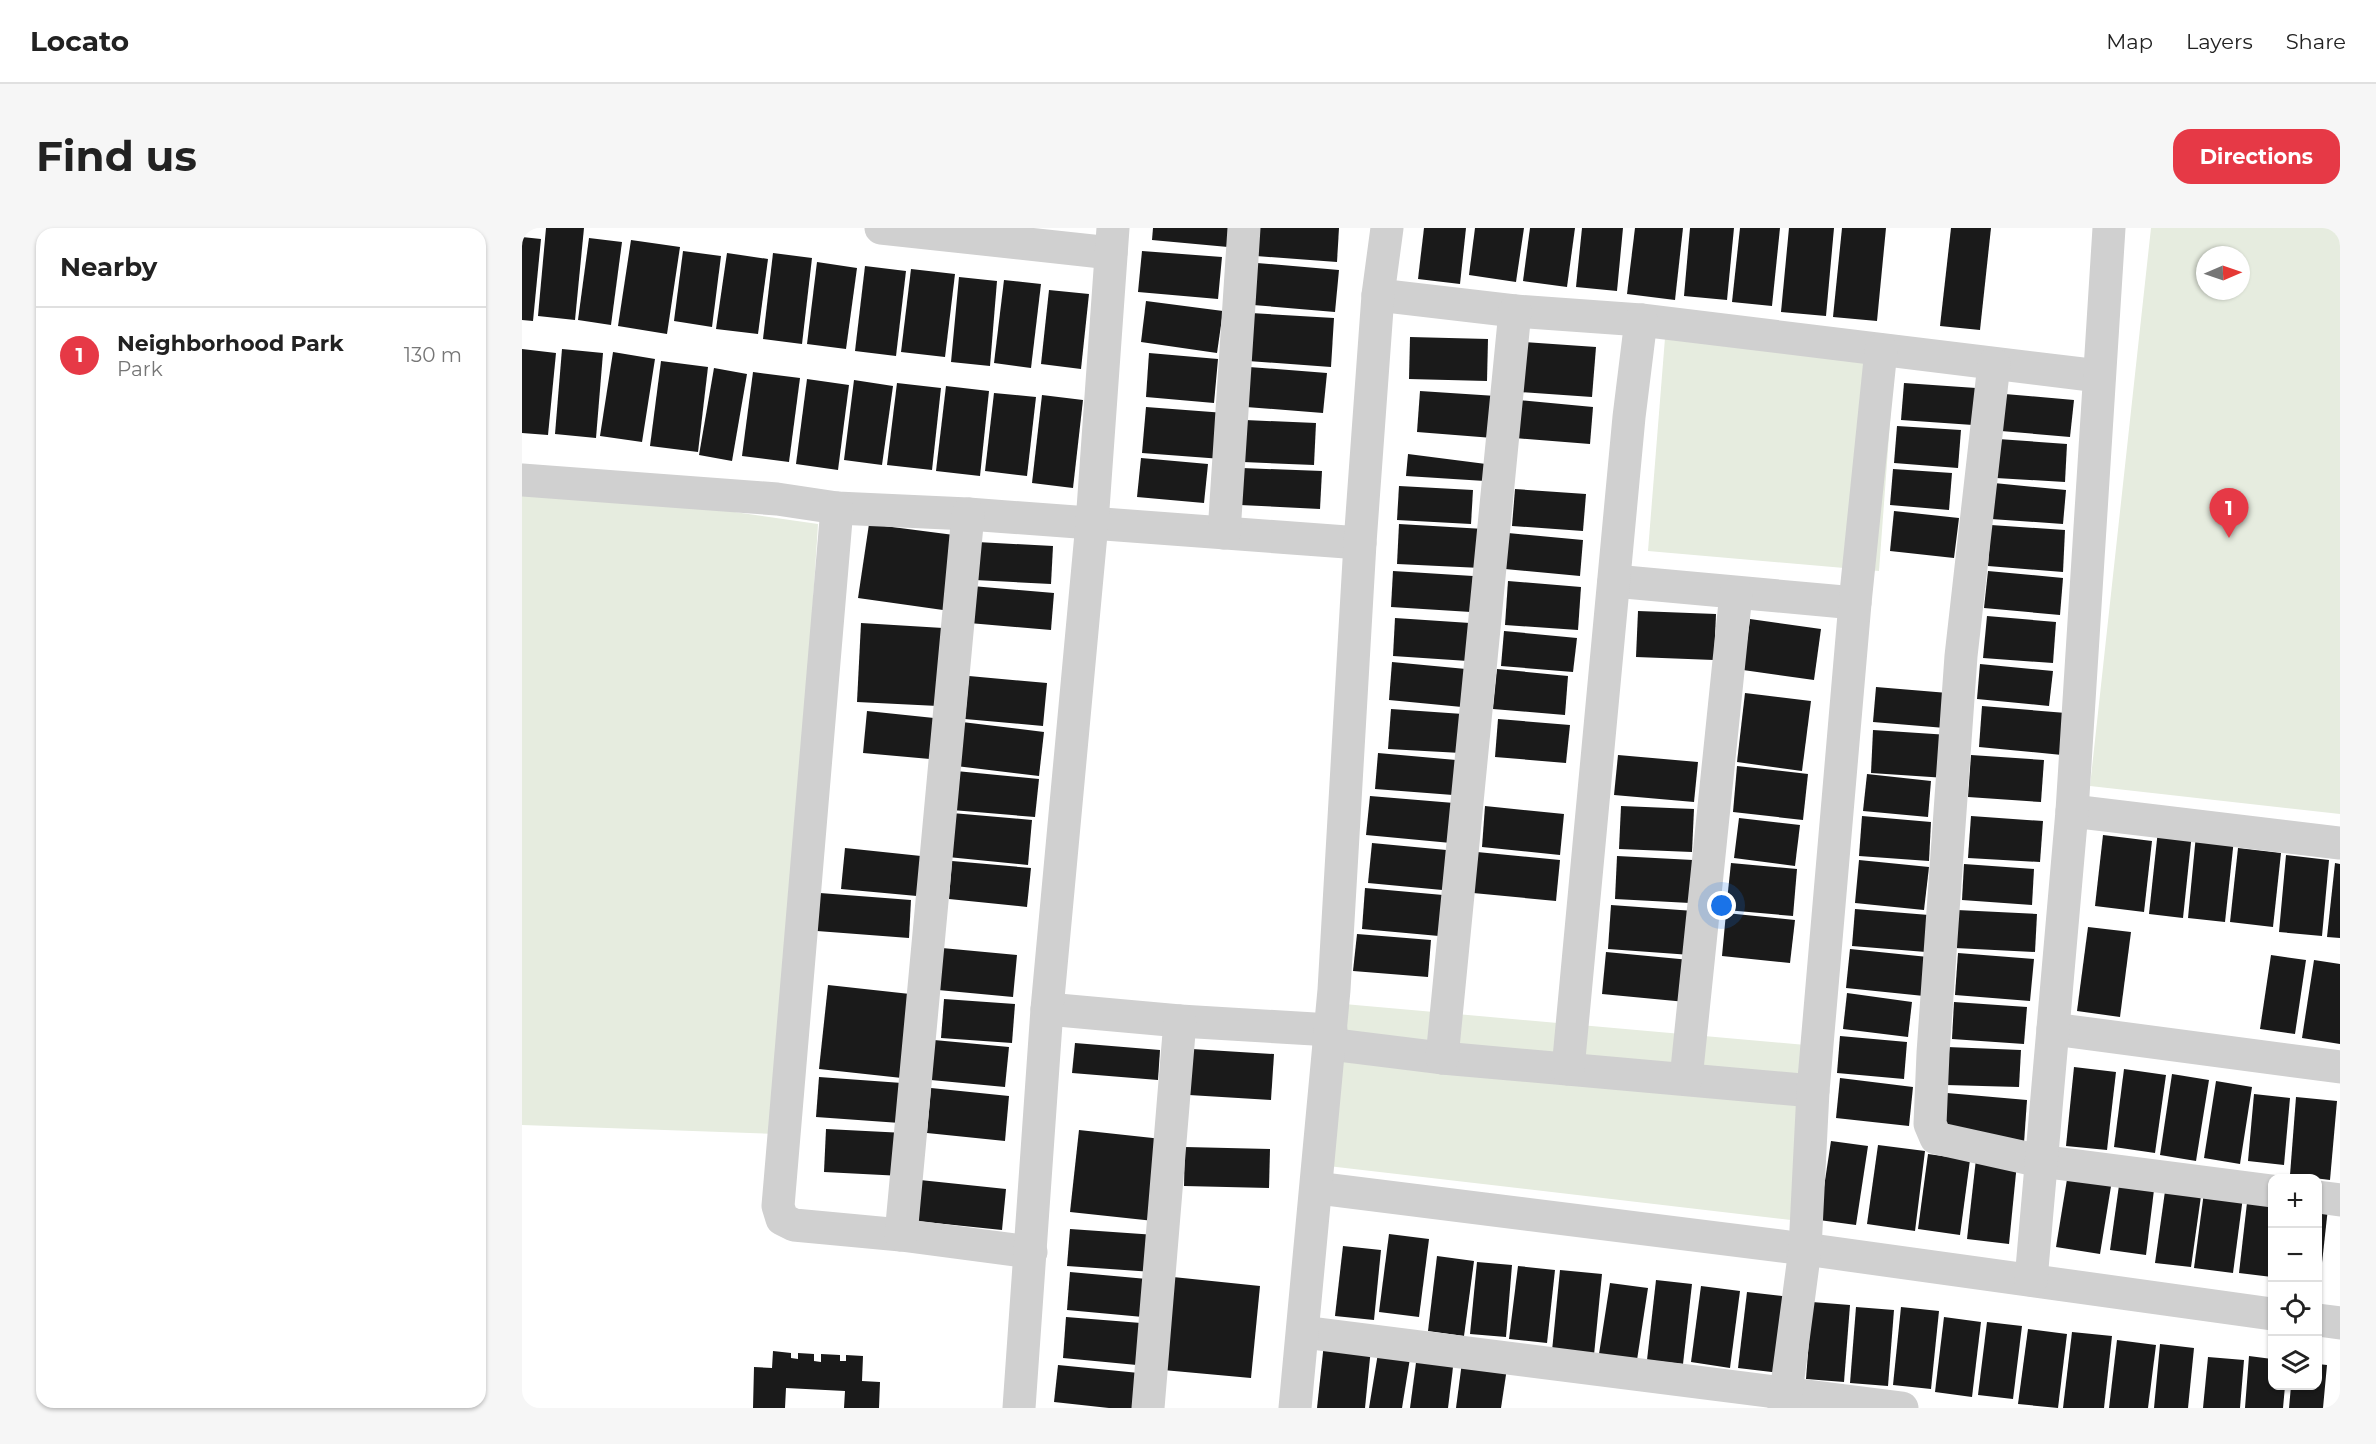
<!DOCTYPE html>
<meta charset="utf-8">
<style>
:root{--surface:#fff;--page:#f6f6f6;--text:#222;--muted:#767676;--line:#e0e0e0;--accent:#e63946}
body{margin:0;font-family:Montserrat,sans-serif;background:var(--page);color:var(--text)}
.controls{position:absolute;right:18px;bottom:18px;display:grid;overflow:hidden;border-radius:12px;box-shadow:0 2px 4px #0004}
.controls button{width:54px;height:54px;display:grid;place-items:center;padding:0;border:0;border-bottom:2px solid var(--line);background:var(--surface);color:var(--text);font:30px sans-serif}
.compass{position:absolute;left:1674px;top:18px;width:54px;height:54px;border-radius:50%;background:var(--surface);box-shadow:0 2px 4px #0004;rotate:88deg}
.you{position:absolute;left:1200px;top:678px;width:21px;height:21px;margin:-15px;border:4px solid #fff;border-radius:50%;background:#1a73e8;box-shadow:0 0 0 9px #1a73e833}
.badge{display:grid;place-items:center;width:39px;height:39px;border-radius:50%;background:var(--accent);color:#fff;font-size:20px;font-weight:700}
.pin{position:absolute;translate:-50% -50px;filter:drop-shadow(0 2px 3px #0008)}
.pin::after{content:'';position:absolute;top:32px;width:21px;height:18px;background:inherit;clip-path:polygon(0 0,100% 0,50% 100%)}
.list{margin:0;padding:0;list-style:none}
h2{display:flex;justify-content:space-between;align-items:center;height:78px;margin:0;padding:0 24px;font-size:26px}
h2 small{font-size:20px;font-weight:400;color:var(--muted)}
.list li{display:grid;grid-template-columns:39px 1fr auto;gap:18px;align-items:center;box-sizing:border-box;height:96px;padding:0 24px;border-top:2px solid var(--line)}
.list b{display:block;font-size:22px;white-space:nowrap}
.list p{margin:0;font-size:20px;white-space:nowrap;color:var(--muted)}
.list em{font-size:20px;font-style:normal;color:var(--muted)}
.icon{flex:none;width:33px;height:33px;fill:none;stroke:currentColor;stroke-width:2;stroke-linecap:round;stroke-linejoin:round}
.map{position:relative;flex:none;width:1818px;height:1180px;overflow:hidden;border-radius:18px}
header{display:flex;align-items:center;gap:36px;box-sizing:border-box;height:84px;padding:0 30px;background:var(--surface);border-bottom:2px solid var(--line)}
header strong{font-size:28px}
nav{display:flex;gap:33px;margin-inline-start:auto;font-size:21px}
.intro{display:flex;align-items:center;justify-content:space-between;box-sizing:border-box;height:144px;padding:0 36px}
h1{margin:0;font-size:42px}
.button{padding:15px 27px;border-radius:18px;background:var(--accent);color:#fff;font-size:21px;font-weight:700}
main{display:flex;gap:36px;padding:0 36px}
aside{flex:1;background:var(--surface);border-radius:18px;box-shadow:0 2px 4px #0004}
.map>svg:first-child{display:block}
.green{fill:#e6ecdf;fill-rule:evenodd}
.building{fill:#1a1a1a}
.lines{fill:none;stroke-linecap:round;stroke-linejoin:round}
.street{stroke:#d0d0d0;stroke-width:33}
</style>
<header>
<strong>Locato</strong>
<nav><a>Map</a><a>Layers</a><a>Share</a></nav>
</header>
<div class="intro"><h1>Find us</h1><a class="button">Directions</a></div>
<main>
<aside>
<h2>Nearby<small></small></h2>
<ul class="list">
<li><span class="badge">1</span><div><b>Neighborhood Park</b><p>Park</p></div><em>130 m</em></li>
</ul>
</aside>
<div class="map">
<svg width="1818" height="1180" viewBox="0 0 1818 1180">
<rect width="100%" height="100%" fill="#fff"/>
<g class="green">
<path d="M1629,0H1818V586L1568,558ZM1683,27H1719V63H1683Z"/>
<polygon points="1145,85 1374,113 1357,343 1126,323"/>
<polygon points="25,257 296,296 257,906 0,897 0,258"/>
<polygon points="822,776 1306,819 1286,994 806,938"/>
</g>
<g class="building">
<polygon points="24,0 62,0 53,92 16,88"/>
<polygon points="631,0 708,0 706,19 630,12"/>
<polygon points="736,0 817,0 815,34 734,28"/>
<polygon points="902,0 944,0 938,56 896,51"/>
<polygon points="953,0 1002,0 994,54 947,47"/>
<polygon points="1008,0 1053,0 1045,59 1001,53"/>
<polygon points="1060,0 1101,0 1095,63 1054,59"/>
<polygon points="1113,0 1161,0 1153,72 1105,66"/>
<polygon points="1168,0 1212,0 1205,72 1162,68"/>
<polygon points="1218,0 1258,0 1250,78 1210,74"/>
<polygon points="1267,0 1312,0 1304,88 1259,84"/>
<polygon points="1320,0 1364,0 1355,93 1311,89"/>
<polygon points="1429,0 1469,0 1458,102 1418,98"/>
<polygon points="0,9 19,11 11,93 0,92"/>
<polygon points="67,10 100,14 89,97 56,92"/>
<polygon points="109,12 158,19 145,106 96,98"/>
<polygon points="161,23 199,28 190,99 152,93"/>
<polygon points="620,23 700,29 696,71 616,64"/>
<polygon points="205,25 246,31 236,106 194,101"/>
<polygon points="251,25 290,30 280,116 241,111"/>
<polygon points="295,34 335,40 324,121 285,116"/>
<polygon points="735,35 817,42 813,84 731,77"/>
<polygon points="343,38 384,43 374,128 333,123"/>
<polygon points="389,41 433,46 423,129 379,124"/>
<polygon points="437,49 475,53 468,138 429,134"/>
<polygon points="482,52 519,56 509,140 472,135"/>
<polygon points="527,62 567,66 559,141 519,136"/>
<polygon points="624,73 701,83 695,125 619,114"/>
<polygon points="729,85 812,90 809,139 726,133"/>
<polygon points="888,109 966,111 965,153 887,151"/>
<polygon points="1002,114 1074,119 1070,169 998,164"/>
<polygon points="0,121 34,125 26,207 0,205"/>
<polygon points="40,121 81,125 74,210 33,206"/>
<polygon points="91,124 133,131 120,214 78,208"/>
<polygon points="627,125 696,131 692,175 624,169"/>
<polygon points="139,133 186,139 176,224 128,218"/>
<polygon points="727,139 805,145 801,185 724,179"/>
<polygon points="192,140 225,146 210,233 177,227"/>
<polygon points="231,144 278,150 267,234 220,228"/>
<polygon points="285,151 327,157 316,242 274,236"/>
<polygon points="332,152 371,158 360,237 322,232"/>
<polygon points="375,155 419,160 410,242 365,237"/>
<polygon points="1382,155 1454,160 1451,197 1379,192"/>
<polygon points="424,158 467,163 458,248 414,243"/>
<polygon points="898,163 974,168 971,210 895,204"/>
<polygon points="472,165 514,169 505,248 463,243"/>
<polygon points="1483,166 1552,172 1548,209 1479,203"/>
<polygon points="520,167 561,172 551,260 510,255"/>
<polygon points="996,172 1071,179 1068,216 993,210"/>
<polygon points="624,179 703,185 700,231 620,225"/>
<polygon points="723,192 794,195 792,237 721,234"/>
<polygon points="1375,198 1439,202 1436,240 1372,235"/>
<polygon points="1476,211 1545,216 1543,254 1474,250"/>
<polygon points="886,226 964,236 963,253 884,248"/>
<polygon points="619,230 686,236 682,275 615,269"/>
<polygon points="720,240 800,243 798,281 718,277"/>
<polygon points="1371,241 1430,245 1427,282 1368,277"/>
<polygon points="1472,255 1544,262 1541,296 1469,291"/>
<polygon points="877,258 951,262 949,296 875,292"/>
<polygon points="993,261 1064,266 1061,303 990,298"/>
<polygon points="1372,283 1437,290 1432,330 1368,323"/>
<polygon points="347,296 432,307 421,382 336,370"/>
<polygon points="877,296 962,301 959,340 875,336"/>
<polygon points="1469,297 1543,302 1541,344 1466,338"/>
<polygon points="986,305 1061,312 1058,348 983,341"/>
<polygon points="455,314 531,318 529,356 453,352"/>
<polygon points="871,343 951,348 949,384 869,379"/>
<polygon points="1466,343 1541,350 1538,387 1462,380"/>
<polygon points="986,353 1059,359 1056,402 983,397"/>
<polygon points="450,358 532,365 529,402 447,395"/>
<polygon points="1116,383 1194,386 1192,432 1114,429"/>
<polygon points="1465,388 1534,394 1531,435 1461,430"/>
<polygon points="873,390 948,395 946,433 871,428"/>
<polygon points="1228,391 1299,401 1292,452 1221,442"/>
<polygon points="339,395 421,400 416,478 335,474"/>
<polygon points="982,403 1055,410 1051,444 979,438"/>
<polygon points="870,434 944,441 940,479 867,472"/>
<polygon points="1458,436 1531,443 1527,478 1455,471"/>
<polygon points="975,441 1046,448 1043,487 971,481"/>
<polygon points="447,448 525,455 521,498 443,491"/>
<polygon points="1354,459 1426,465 1423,500 1351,494"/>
<polygon points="1223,465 1289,473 1280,543 1215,534"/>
<polygon points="1460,478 1544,485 1540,527 1457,519"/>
<polygon points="869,481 941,486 939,525 866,521"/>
<polygon points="345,483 412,490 408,531 341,525"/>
<polygon points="976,491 1048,497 1044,535 973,529"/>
<polygon points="440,494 522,504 517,548 434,538"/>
<polygon points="1351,502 1427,507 1424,550 1349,545"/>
<polygon points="856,525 934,532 931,567 853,561"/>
<polygon points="1096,527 1176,534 1172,574 1092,567"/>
<polygon points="1449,527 1522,532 1519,574 1446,569"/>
<polygon points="1215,538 1286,546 1281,592 1211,584"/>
<polygon points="434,543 517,551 513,589 430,582"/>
<polygon points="1345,546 1409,553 1406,589 1341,583"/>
<polygon points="848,568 932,575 929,615 844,607"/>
<polygon points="963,578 1042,586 1038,627 960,619"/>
<polygon points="1099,578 1172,581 1170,624 1097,621"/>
<polygon points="430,585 510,592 506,637 426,629"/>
<polygon points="1340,588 1409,594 1407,633 1337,628"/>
<polygon points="1449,588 1521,593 1518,634 1446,630"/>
<polygon points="1217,590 1278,597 1273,638 1212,630"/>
<polygon points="1636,602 1670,605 1661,690 1627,686"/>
<polygon points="1581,607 1630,613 1622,684 1573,678"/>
<polygon points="1674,607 1712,611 1703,694 1666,690"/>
<polygon points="850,615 935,623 931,663 846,655"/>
<polygon points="323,620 399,628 395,668 319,661"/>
<polygon points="1716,620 1759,625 1751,699 1708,694"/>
<polygon points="955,624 1038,632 1034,673 951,665"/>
<polygon points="1764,627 1807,632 1800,708 1757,704"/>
<polygon points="1095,628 1171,632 1168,675 1093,671"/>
<polygon points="1337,632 1407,639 1402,682 1333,675"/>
<polygon points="430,633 509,640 505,679 427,671"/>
<polygon points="1209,635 1275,641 1271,688 1204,682"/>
<polygon points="1813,635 1818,636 1818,710 1805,709"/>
<polygon points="1442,636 1512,641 1510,677 1440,672"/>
<polygon points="843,660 921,667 917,708 840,701"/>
<polygon points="298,665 389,672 387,710 295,703"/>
<polygon points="1089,677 1172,683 1169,727 1086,721"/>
<polygon points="1333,681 1407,687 1404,724 1330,718"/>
<polygon points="1435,682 1515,686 1513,724 1433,720"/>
<polygon points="1204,685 1273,692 1268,735 1200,728"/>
<polygon points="1566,699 1609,704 1598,789 1555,783"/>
<polygon points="835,706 909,712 906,749 831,743"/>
<polygon points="420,720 495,727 491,769 416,762"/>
<polygon points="1328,721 1406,729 1402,768 1324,760"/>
<polygon points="1084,724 1168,732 1164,774 1080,766"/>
<polygon points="1436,725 1512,731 1508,773 1433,767"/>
<polygon points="1749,727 1784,732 1773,806 1738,801"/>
<polygon points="1792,732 1818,736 1818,816 1780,810"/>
<polygon points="306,757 388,766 380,850 297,841"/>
<polygon points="1325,765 1390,774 1386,809 1321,801"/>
<polygon points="422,771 493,776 490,815 419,810"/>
<polygon points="1432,774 1505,779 1502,816 1430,811"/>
<polygon points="1318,808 1385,814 1382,851 1315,845"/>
<polygon points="412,812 487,819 483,859 409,852"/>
<polygon points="553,815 638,822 636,852 550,845"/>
<polygon points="1425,819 1499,822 1497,859 1424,857"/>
<polygon points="670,821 752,826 749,872 667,867"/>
<polygon points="1552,839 1594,844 1585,922 1544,918"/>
<polygon points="1602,841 1644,847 1633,925 1592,919"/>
<polygon points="1650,846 1687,852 1674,933 1638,927"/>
<polygon points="297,849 380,855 378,895 294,889"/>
<polygon points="1318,850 1391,859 1387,898 1314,890"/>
<polygon points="1694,853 1730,859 1718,936 1682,930"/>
<polygon points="409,860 487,868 483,913 405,905"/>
<polygon points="1425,865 1505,872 1502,915 1422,909"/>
<polygon points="1732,866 1768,870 1762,937 1726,933"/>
<polygon points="1774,869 1815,873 1808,952 1768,947"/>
<polygon points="304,901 383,905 380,948 302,944"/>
<polygon points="557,902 640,911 632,993 548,984"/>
<polygon points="1309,913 1346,918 1334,997 1297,992"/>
<polygon points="1356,917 1403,923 1393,1003 1345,996"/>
<polygon points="663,919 748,921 747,960 662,958"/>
<polygon points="1406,926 1448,932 1438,1007 1396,1001"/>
<polygon points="1454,931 1495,935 1487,1016 1445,1011"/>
<polygon points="1547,939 1591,946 1578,1026 1534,1019"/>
<polygon points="1598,950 1633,954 1624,1027 1588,1022"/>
<polygon points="398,952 484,961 480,1002 394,993"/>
<polygon points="1644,956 1680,961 1669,1039 1633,1035"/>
<polygon points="1682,964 1721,969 1711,1045 1672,1040"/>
<polygon points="1726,966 1750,969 1750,1049 1717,1045"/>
<polygon points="1796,979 1806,980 1798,1053 1796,1053"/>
<polygon points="548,1001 634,1007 631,1044 545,1038"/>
<polygon points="867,1006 907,1011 897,1089 857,1084"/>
<polygon points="821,1018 859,1022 852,1092 813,1088"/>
<polygon points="915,1028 952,1033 942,1108 906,1103"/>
<polygon points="955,1034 990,1037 984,1109 948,1106"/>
<polygon points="996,1038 1033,1042 1025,1115 987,1111"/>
<polygon points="1038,1042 1080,1046 1072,1127 1030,1123"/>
<polygon points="548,1044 625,1051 621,1089 545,1082"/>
<polygon points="651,1049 738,1058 729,1150 641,1142"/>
<polygon points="1134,1052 1170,1056 1161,1136 1125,1132"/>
<polygon points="1088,1055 1126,1060 1115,1132 1077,1126"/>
<polygon points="1179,1058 1218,1063 1208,1140 1169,1134"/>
<polygon points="1225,1064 1268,1069 1259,1145 1216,1140"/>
<polygon points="1290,1074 1328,1077 1322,1154 1284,1151"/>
<polygon points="1334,1079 1372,1082 1366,1158 1328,1155"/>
<polygon points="1379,1079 1417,1083 1409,1161 1371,1157"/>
<polygon points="544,1089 619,1095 615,1137 541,1130"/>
<polygon points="1422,1089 1459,1094 1450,1169 1413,1164"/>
<polygon points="1465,1094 1500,1098 1491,1171 1456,1167"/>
<polygon points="1506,1101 1545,1106 1536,1180 1496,1176"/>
<polygon points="1550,1104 1590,1108 1582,1180 1541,1180"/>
<polygon points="1595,1112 1634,1117 1626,1180 1587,1180"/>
<polygon points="802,1115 849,1120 843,1180 795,1180"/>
<polygon points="1638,1116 1672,1120 1666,1180 1632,1180"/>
<polygon points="857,1119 889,1124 880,1180 847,1180"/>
<polygon points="251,1123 269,1125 269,1130 276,1131 276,1125 292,1126 292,1133 299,1134 299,1126 318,1127 318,1133 324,1133 324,1127 341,1128 340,1153 358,1154 357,1180 322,1180 323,1163 264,1160 263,1180 231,1180 232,1139 250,1140"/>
<polygon points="895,1127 932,1131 926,1180 888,1180"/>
<polygon points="1727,1128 1750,1131 1750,1158 1763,1158 1761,1180 1723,1180"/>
<polygon points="1686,1129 1722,1132 1718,1180 1681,1180"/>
<polygon points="940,1134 985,1140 979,1180 934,1180"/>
<polygon points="1796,1136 1805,1137 1801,1180 1767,1180 1769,1158 1796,1158"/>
<polygon points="536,1137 617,1145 614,1180 587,1180 532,1174"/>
</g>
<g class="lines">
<g class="street">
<polyline points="359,0 589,25"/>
<polyline points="856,67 993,83 1119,92 1577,148"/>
<polyline points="1472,136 1439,428 1411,825 1408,896 1414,910 1518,933 1750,963"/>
<polyline points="0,252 255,271 315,280 446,286 838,315"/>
<polyline points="315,280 256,978 260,991 272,997 379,1007 509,1024"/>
<polyline points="702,305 722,0"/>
<polyline points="1092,353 1333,375"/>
<polyline points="1550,583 1818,615"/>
<polyline points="525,781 658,793 809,802"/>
<polyline points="1531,801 1818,839"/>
<polyline points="807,816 920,830 1291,863"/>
<polyline points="920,830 993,83"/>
<polyline points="1046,841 1107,189 1119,92"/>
<polyline points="1164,851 1214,365"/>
<polyline points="795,960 1283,1021 1750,1086"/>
<polyline points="1796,969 1818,972"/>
<polyline points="379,1007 446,286"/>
<polyline points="1509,1052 1550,583 1587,0"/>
<polyline points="1796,1092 1818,1095"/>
<polyline points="781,1104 1380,1180"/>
<polyline points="497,1180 525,781 570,295 591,0"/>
<polyline points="626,1180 658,793"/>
<polyline points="773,1180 812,762 838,315 856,67 865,0"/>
<polyline points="1262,1180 1283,1021 1291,863 1333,375 1359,122"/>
</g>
</g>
</svg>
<div class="controls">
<button>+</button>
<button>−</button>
<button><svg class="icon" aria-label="locate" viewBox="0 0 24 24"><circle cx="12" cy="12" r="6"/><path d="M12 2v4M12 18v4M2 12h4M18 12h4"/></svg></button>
<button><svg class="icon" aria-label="layers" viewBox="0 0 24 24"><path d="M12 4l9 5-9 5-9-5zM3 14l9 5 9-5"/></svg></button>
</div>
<svg class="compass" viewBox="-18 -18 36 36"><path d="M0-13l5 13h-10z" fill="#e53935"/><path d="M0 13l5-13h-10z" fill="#767676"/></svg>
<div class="you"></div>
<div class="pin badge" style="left:1707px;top:310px">1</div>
</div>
</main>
